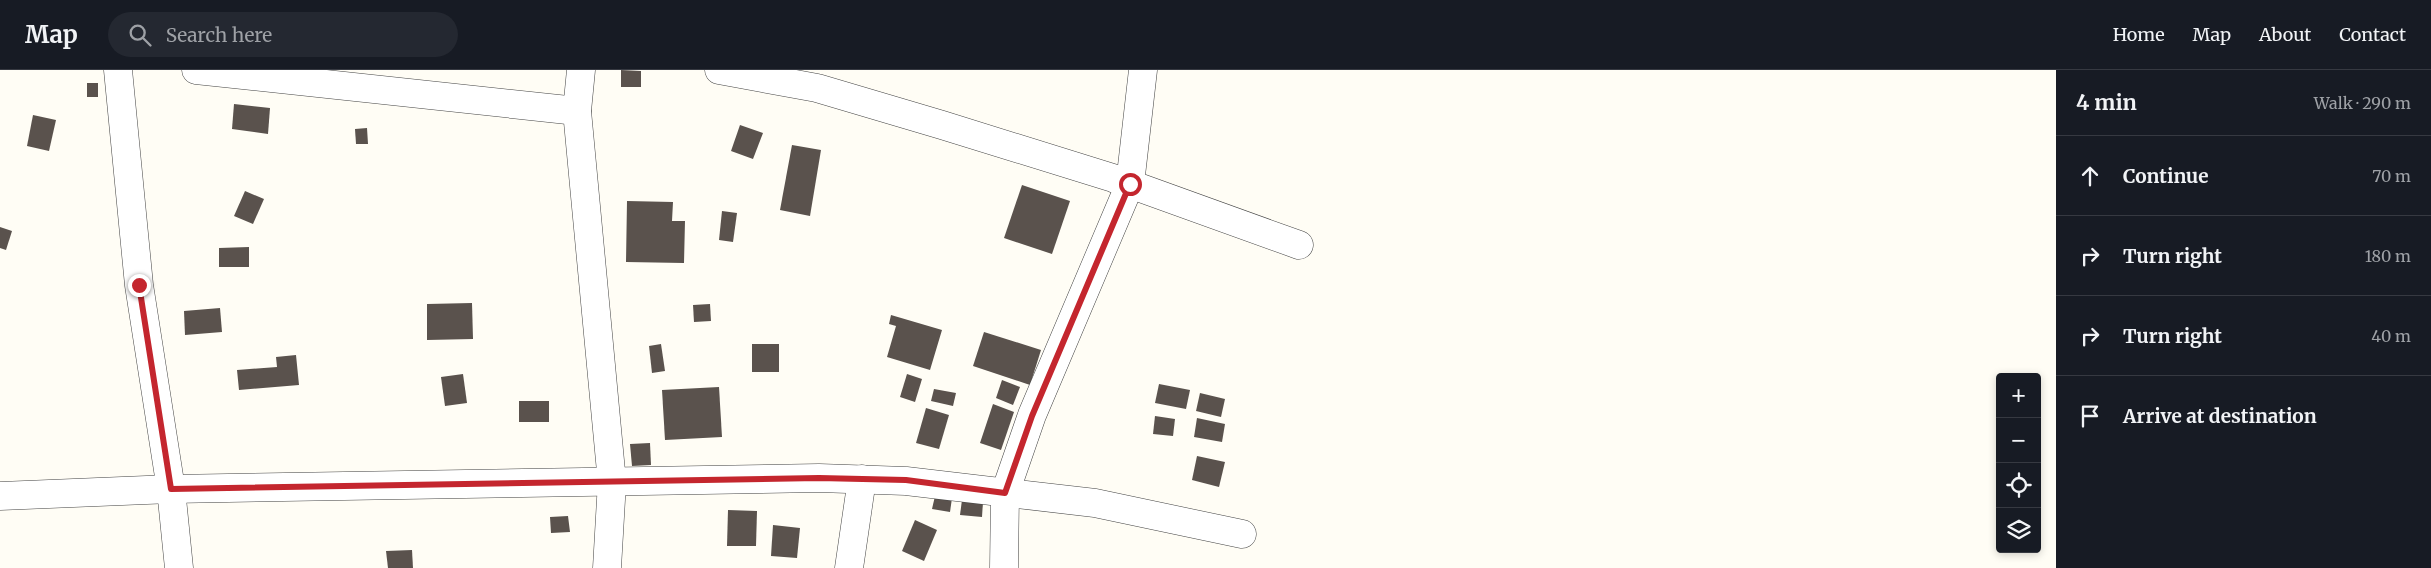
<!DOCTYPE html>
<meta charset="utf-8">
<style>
:root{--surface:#171b24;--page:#242831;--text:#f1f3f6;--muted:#9ea1a6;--line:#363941}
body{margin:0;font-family:Merriweather,serif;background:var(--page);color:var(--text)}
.controls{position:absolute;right:15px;bottom:15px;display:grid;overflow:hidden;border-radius:5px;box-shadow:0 2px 8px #0003}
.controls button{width:45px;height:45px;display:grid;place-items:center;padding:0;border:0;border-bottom:1px solid var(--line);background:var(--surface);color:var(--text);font:25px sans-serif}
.stop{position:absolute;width:15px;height:15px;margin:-11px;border:4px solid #c4262e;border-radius:50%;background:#fff}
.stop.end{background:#c4262e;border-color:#fff;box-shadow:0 1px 5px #0008}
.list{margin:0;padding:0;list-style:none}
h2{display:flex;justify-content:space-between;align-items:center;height:65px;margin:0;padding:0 20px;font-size:21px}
h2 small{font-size:16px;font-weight:400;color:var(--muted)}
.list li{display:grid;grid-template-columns:32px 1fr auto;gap:15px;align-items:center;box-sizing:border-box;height:80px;padding:0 20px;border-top:1px solid var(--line)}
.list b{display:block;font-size:19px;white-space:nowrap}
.list em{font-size:16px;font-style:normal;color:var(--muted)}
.icon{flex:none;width:28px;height:28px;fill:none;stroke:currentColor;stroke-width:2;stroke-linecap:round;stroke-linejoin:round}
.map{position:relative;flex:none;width:2056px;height:498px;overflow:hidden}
header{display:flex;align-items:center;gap:30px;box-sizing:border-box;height:70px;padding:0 25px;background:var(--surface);border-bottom:1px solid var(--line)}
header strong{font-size:24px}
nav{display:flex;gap:28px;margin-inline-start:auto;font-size:18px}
.search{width:350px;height:45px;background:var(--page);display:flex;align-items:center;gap:12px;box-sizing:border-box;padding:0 18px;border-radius:28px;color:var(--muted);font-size:19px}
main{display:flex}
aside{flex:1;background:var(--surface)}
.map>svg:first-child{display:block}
.building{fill:#5a524d}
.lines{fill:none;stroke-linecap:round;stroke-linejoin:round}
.minor-casing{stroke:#444;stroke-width:29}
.minor{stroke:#fff;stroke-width:28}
.route{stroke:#c4262e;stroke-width:6}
</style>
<header>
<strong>Map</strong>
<div class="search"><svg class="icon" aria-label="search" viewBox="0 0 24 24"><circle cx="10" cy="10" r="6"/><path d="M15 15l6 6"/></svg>Search here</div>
<nav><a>Home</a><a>Map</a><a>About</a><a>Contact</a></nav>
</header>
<main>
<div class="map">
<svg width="2056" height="498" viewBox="0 0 2056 498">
<rect width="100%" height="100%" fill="#fffdf5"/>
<g class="building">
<polygon points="621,0 641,1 641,17 621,17"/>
<rect x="87" y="13" width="11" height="14"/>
<polygon points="234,34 270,38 268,64 232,59"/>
<polygon points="33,45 56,50 49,81 27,76"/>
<polygon points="740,55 763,63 753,89 731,81"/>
<polygon points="367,58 368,74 356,74 355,59"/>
<polygon points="792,75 821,80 810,146 780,140"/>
<polygon points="1022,115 1070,131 1052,184 1004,168"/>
<polygon points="245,121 264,129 253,154 234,146"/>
<polygon points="627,131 673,132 672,151 685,151 684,193 626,192"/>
<polygon points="722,141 737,143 733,172 719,170"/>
<polygon points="0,157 12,161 6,180 0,178"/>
<polygon points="249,177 249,197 219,197 219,178"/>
<polygon points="472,233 473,269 427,270 427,234"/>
<polygon points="710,234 711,251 694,252 693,235"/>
<polygon points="220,238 222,262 185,265 184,241"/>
<polygon points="891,245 942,260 930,300 887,287 896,256 889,254"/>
<polygon points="984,262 1041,280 1030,315 973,296"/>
<polygon points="661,274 665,301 652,303 649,276"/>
<rect x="752" y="274" width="27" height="28"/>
<polygon points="296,285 299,315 239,320 237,300 277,297 276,287"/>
<polygon points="463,304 467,333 445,336 441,307"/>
<polygon points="907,304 922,309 915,332 900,327"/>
<polygon points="1002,310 1020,317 1013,335 996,328"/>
<polygon points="1159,314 1190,320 1186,339 1155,333"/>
<polygon points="719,317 722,367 665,370 662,320"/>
<polygon points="934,319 956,323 953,336 931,331"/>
<polygon points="1200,323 1225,329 1221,347 1196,341"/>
<rect x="519" y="331" width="30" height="21"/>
<polygon points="993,334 1014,342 1001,380 980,373"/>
<polygon points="926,338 949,345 939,379 916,373"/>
<polygon points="1155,346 1175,349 1173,366 1153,364"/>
<polygon points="1197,348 1225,354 1222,372 1194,367"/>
<polygon points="650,373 651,395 632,396 630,374"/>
<polygon points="1197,386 1225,392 1219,417 1192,410"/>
<polygon points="935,426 952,428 950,442 932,439"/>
<polygon points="962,430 983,432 982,447 960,445"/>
<polygon points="728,440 757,441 756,476 727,476"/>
<polygon points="568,446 570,462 551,463 550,447"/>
<polygon points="915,450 937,460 924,491 902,481"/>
<polygon points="773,455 800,458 797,488 771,486"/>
<polygon points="412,480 413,498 388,498 386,481"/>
</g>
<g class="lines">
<g class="minor-casing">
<g id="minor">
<polyline points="118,0 139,215 171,419 179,498"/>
<polyline points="196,0 577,41"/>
<polyline points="581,0 577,41 612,412 607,498"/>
<polyline points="719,0 817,18 942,55 1113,108 1299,175"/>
<polyline points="0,426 171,419 819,408 906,411 1095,433 1242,464"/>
<polyline points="849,498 862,409"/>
<polyline points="1004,498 1005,423 1032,345 1130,114 1143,0"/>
</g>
</g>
<use href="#minor" class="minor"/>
</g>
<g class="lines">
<polyline class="route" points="139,215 171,419 819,408 906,410 1005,423 1032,346 1130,114"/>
</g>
</svg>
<div class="controls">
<button>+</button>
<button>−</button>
<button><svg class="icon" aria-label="locate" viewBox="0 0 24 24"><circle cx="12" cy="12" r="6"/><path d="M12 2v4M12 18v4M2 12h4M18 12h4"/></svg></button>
<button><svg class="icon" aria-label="layers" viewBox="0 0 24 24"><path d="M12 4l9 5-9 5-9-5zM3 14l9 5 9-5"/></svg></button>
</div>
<div class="stop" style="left:1130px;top:114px"></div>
<div class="stop end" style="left:139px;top:215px"></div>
</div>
<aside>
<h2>4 min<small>Walk · 290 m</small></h2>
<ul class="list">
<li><svg class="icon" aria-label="ahead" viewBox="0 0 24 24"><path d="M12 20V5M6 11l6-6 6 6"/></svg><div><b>Continue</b></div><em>70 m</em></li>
<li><svg class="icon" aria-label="right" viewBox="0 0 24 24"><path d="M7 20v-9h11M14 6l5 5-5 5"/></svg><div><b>Turn right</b></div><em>180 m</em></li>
<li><svg class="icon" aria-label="right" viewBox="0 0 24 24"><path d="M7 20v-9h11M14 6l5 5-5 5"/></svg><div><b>Turn right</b></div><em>40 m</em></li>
<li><svg class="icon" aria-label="arrive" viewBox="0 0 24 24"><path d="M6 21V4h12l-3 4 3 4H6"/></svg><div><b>Arrive at destination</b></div></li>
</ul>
</aside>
</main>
